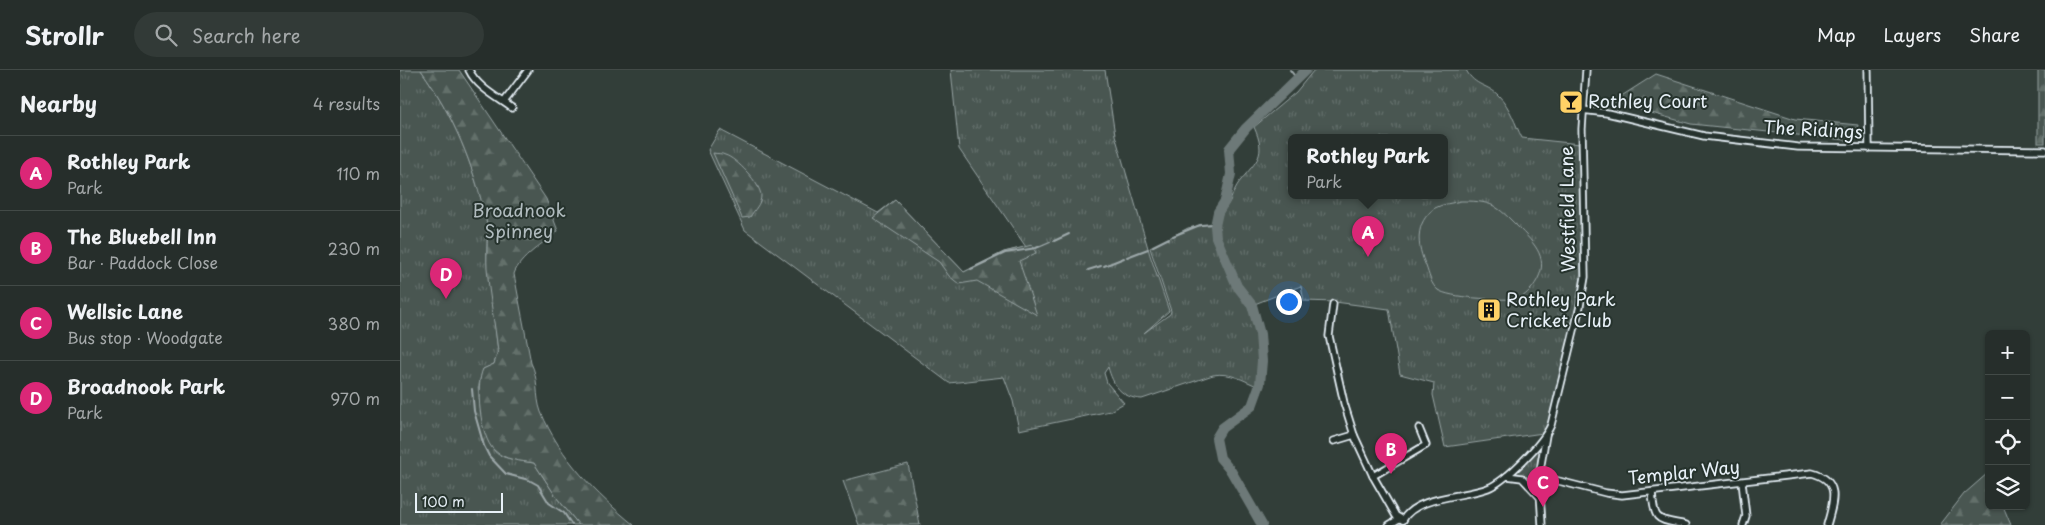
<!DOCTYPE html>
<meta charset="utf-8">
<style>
:root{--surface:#262e2b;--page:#323a37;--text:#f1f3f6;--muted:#a4a8a9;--line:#424a47;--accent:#db2777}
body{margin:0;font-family:"Playpen Sans",sans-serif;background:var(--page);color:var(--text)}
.controls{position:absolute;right:15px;bottom:15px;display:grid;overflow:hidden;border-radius:8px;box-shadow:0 1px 4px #0004}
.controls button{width:45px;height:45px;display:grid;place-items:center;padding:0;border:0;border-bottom:1px solid var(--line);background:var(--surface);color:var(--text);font:25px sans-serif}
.scale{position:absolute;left:15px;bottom:12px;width:88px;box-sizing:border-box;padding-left:5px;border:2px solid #e8f1f8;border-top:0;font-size:14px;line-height:18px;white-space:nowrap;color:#e8f1f8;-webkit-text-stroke:4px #26332d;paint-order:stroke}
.you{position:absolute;left:888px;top:231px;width:18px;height:18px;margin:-12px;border:4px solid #fff;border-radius:50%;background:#1a73e8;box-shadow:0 0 0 8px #1a73e833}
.badge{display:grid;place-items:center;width:32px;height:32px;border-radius:50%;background:var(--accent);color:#fff;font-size:16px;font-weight:700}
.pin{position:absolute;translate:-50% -41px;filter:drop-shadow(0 1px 2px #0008)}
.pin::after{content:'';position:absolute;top:26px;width:18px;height:15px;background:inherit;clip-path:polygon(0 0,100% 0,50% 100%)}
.popup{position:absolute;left:888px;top:64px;width:160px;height:65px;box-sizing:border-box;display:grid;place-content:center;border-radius:8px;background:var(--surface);filter:drop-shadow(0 1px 4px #0005);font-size:16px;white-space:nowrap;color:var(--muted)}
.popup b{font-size:19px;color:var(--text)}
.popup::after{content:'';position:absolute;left:50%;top:100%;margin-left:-10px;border:10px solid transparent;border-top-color:var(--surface)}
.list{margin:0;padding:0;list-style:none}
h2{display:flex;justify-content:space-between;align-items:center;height:65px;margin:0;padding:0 20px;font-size:21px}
h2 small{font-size:16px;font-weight:400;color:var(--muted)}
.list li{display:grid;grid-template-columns:32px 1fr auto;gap:15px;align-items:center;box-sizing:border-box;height:75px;padding:0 20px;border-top:1px solid var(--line)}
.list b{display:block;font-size:19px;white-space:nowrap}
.list p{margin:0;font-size:16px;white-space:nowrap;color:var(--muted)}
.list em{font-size:16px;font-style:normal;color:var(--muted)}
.icon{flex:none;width:28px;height:28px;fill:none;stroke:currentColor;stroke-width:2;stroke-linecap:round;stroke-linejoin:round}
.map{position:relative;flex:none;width:1645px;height:455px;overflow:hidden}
header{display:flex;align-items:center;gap:30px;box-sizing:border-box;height:70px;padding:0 25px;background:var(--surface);border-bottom:1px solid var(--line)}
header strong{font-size:24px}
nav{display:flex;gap:28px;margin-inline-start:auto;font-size:18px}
.search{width:350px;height:45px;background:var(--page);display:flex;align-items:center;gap:12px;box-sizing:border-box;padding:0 18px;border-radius:28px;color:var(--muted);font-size:19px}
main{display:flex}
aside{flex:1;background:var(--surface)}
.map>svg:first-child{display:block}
.grass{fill:url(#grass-tufts);stroke:#98a4a4;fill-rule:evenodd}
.forest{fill:url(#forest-firs);stroke:#98a4a4}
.garden{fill:#495651;stroke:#98a4a4}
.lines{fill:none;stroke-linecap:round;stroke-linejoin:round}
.stream{stroke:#9ea9ab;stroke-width:2}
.river{stroke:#6d7978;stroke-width:10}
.minor-casing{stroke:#e8f1f8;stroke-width:9}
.minor{stroke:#26332d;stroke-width:5.5}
.labels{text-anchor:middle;stroke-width:4;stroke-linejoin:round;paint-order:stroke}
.poi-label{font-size:18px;fill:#e8f1f8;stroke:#26332d;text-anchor:start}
.street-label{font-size:18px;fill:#e8f1f8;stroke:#26332d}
.park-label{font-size:18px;fill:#b0bbbe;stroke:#26332d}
</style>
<header>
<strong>Strollr</strong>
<div class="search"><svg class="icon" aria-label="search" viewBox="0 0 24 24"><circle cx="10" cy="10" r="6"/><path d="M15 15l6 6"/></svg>Search here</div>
<nav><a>Map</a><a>Layers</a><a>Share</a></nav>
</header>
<main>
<aside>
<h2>Nearby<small>4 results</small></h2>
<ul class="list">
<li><span class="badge">A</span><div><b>Rothley Park</b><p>Park</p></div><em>110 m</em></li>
<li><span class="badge">B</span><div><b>The Bluebell Inn</b><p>Bar · Paddock Close</p></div><em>230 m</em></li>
<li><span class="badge">C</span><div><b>Wellsic Lane</b><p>Bus stop · Woodgate</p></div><em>380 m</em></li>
<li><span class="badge">D</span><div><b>Broadnook Park</b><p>Park</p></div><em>970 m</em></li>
</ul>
</aside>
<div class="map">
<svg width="1645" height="455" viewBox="0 0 1645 455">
<defs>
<pattern id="grass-tufts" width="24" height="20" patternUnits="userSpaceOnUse" patternTransform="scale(1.25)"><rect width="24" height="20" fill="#495651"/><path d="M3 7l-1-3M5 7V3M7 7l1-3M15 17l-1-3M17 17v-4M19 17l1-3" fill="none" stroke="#636f6b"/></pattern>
<pattern id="forest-firs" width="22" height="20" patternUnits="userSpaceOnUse" patternTransform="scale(1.25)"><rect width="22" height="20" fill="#495651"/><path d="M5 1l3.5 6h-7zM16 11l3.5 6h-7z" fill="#636f6b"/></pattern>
</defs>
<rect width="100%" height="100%" fill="#323e39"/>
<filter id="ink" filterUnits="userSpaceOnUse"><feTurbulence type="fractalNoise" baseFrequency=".02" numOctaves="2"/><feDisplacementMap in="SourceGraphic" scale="10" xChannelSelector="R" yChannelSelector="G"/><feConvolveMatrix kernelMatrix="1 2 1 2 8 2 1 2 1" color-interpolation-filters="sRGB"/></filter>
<g filter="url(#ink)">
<g class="grass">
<path d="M0,0H21C54,46 73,94 86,149C89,166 85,185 88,202C91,229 95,255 98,281L94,294L83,299C81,306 78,315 79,322C79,338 85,377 99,385C109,390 123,391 134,393L157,428L179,455H0Z"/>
<path d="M551,0H705L715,65L750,185L769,241L744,263L770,244L771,241L750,178L788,158L819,152C822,141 825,140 830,131C833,124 835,117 841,110C857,90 867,86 854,57L896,22L914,0H1066C1075,17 1088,14 1099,26C1110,37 1115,54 1122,68L1180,74L1182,209L1176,244L1151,346L1143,363L1045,377L1033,325L1034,313L1000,304L989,239L935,232L904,231L901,216L852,235C858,256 868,297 859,317C843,310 830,302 813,305L742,329C721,328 713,315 708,297L704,303L707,313L724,333L710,341L619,360L613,331L604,307L549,313L345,160L308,80L320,60L478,143L495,130L564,202L604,182L626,177L559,79ZM892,68H1044V126H892Z"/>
<polygon points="1138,379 1140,382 1136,414 1134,416 1114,403"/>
</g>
<g class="forest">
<path d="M21,0H59L146,129L158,161C145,172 119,188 114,204L131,293C139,308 135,326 141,342C160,388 196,424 234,455H179L157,428L134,393C121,391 104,390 94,380C80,367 75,316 83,299L94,294L98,281C95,254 89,226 87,198C86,182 89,165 86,149C73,94 54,46 21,0Z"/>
<rect x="1638" y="0" width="7" height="73"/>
<polygon points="1256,4 1395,49 1458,55 1455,71 1291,54 1212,32"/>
<path d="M313,83C317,84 322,83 325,85C336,88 361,114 361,126C361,134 354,140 350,147L342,148Z"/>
<polygon points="495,130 564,202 604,182 632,175 636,183 619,191 637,245 577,211 559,214 549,206 539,192 473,148"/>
<polygon points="508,394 520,455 459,455 443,411"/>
<polygon points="1588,403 1589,436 1603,436 1611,455 1540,455 1564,424"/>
</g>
<path class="garden" d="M1061,131C1072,131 1084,131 1094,136C1104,142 1112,151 1120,159C1139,178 1151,193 1132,218C1126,224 1122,229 1113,229C1099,230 1049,228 1038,220C1031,215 1029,204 1026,196C1017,176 1014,153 1035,138C1042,134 1053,133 1061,131Z"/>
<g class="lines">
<g class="stream">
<polyline points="890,0 897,9"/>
<polyline points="773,166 800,155 815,154"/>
<polyline points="654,171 669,164"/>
<polyline points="753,176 769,168"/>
<polyline points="727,187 748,179"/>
<polyline points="704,196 724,188"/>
<polyline points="571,199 605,183 636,178 650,172"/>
<polyline points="688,200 701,196"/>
<polyline points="72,319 74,341 84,376 89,386 106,404 129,410 138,415 149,433 164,443 172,455"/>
</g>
<polyline class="river" points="862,455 831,401 820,388 816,368 822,358 852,336 860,314 862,291 860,264 852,235 837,216 816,167 815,156 818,142 825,131 831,104 829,79 846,58 906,0"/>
<g class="minor-casing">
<g id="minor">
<path d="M69,0C77,17 97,27 112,38"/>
<polyline points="1468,0 1469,78"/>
<polyline points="104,32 128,0"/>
<polyline points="1182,40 1207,43 1304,66 1398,77 1645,80"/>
<polyline points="933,234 929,266 944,333 954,365 973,406 996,446 1003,450"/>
<polyline points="934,371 954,365"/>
<polyline points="973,406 1026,375 1019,358"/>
<polyline points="1107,406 1122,408 1139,426"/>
<path d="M1139,406L1206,423L1222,425L1412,403C1442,411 1433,433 1427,455"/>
<polyline points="1342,412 1346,446 1343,455"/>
<path d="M1252,422C1254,453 1258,449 1286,455"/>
<path d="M1003,450C1015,426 1065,427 1088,418C1106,411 1143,373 1151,355L1180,236L1185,207L1182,59L1186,0"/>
<polyline points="989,455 999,449"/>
<polyline points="1142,455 1139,406 1146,365"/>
</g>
</g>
<use href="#minor" class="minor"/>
</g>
</g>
<defs>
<g id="bar-square" transform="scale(1.25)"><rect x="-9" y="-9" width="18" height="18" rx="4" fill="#ffd166" stroke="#26332d"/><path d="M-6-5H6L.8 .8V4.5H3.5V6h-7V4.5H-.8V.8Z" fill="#111"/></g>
<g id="building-square" transform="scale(1.25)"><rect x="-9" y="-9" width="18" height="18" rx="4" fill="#ffd166" stroke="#26332d"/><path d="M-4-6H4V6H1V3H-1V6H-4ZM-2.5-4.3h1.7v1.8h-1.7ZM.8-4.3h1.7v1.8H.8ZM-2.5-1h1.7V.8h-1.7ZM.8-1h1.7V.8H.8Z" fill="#111"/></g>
</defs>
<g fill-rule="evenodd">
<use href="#bar-square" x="1171" y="32"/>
<use href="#building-square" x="1089" y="240"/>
</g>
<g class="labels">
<g class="poi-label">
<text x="1188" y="38">Rothley Court</text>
<text x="1106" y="236">Rothley Park<tspan x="1106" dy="21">Cricket Club</tspan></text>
</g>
<g class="street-label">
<text transform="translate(1413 60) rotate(3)" y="6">The Ridings</text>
<text transform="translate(1168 139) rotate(-91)" y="6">Westfield Lane</text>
<text transform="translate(1284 403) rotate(-6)" y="6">Templar Way</text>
</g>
<g class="park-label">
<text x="119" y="147">Broadnook<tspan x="119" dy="21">Spinney</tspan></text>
</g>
</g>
</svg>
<div class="controls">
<button>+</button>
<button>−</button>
<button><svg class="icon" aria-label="locate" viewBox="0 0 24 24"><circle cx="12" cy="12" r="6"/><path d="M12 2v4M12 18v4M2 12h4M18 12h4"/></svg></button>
<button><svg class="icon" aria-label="layers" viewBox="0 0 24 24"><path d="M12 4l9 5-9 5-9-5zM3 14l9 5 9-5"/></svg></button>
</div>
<div class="scale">100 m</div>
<div class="you"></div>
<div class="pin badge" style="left:968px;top:187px">A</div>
<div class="popup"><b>Rothley Park</b>Park</div>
<div class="pin badge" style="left:991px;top:404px">B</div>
<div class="pin badge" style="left:1143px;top:437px">C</div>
<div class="pin badge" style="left:46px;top:229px">D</div>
</div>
</main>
